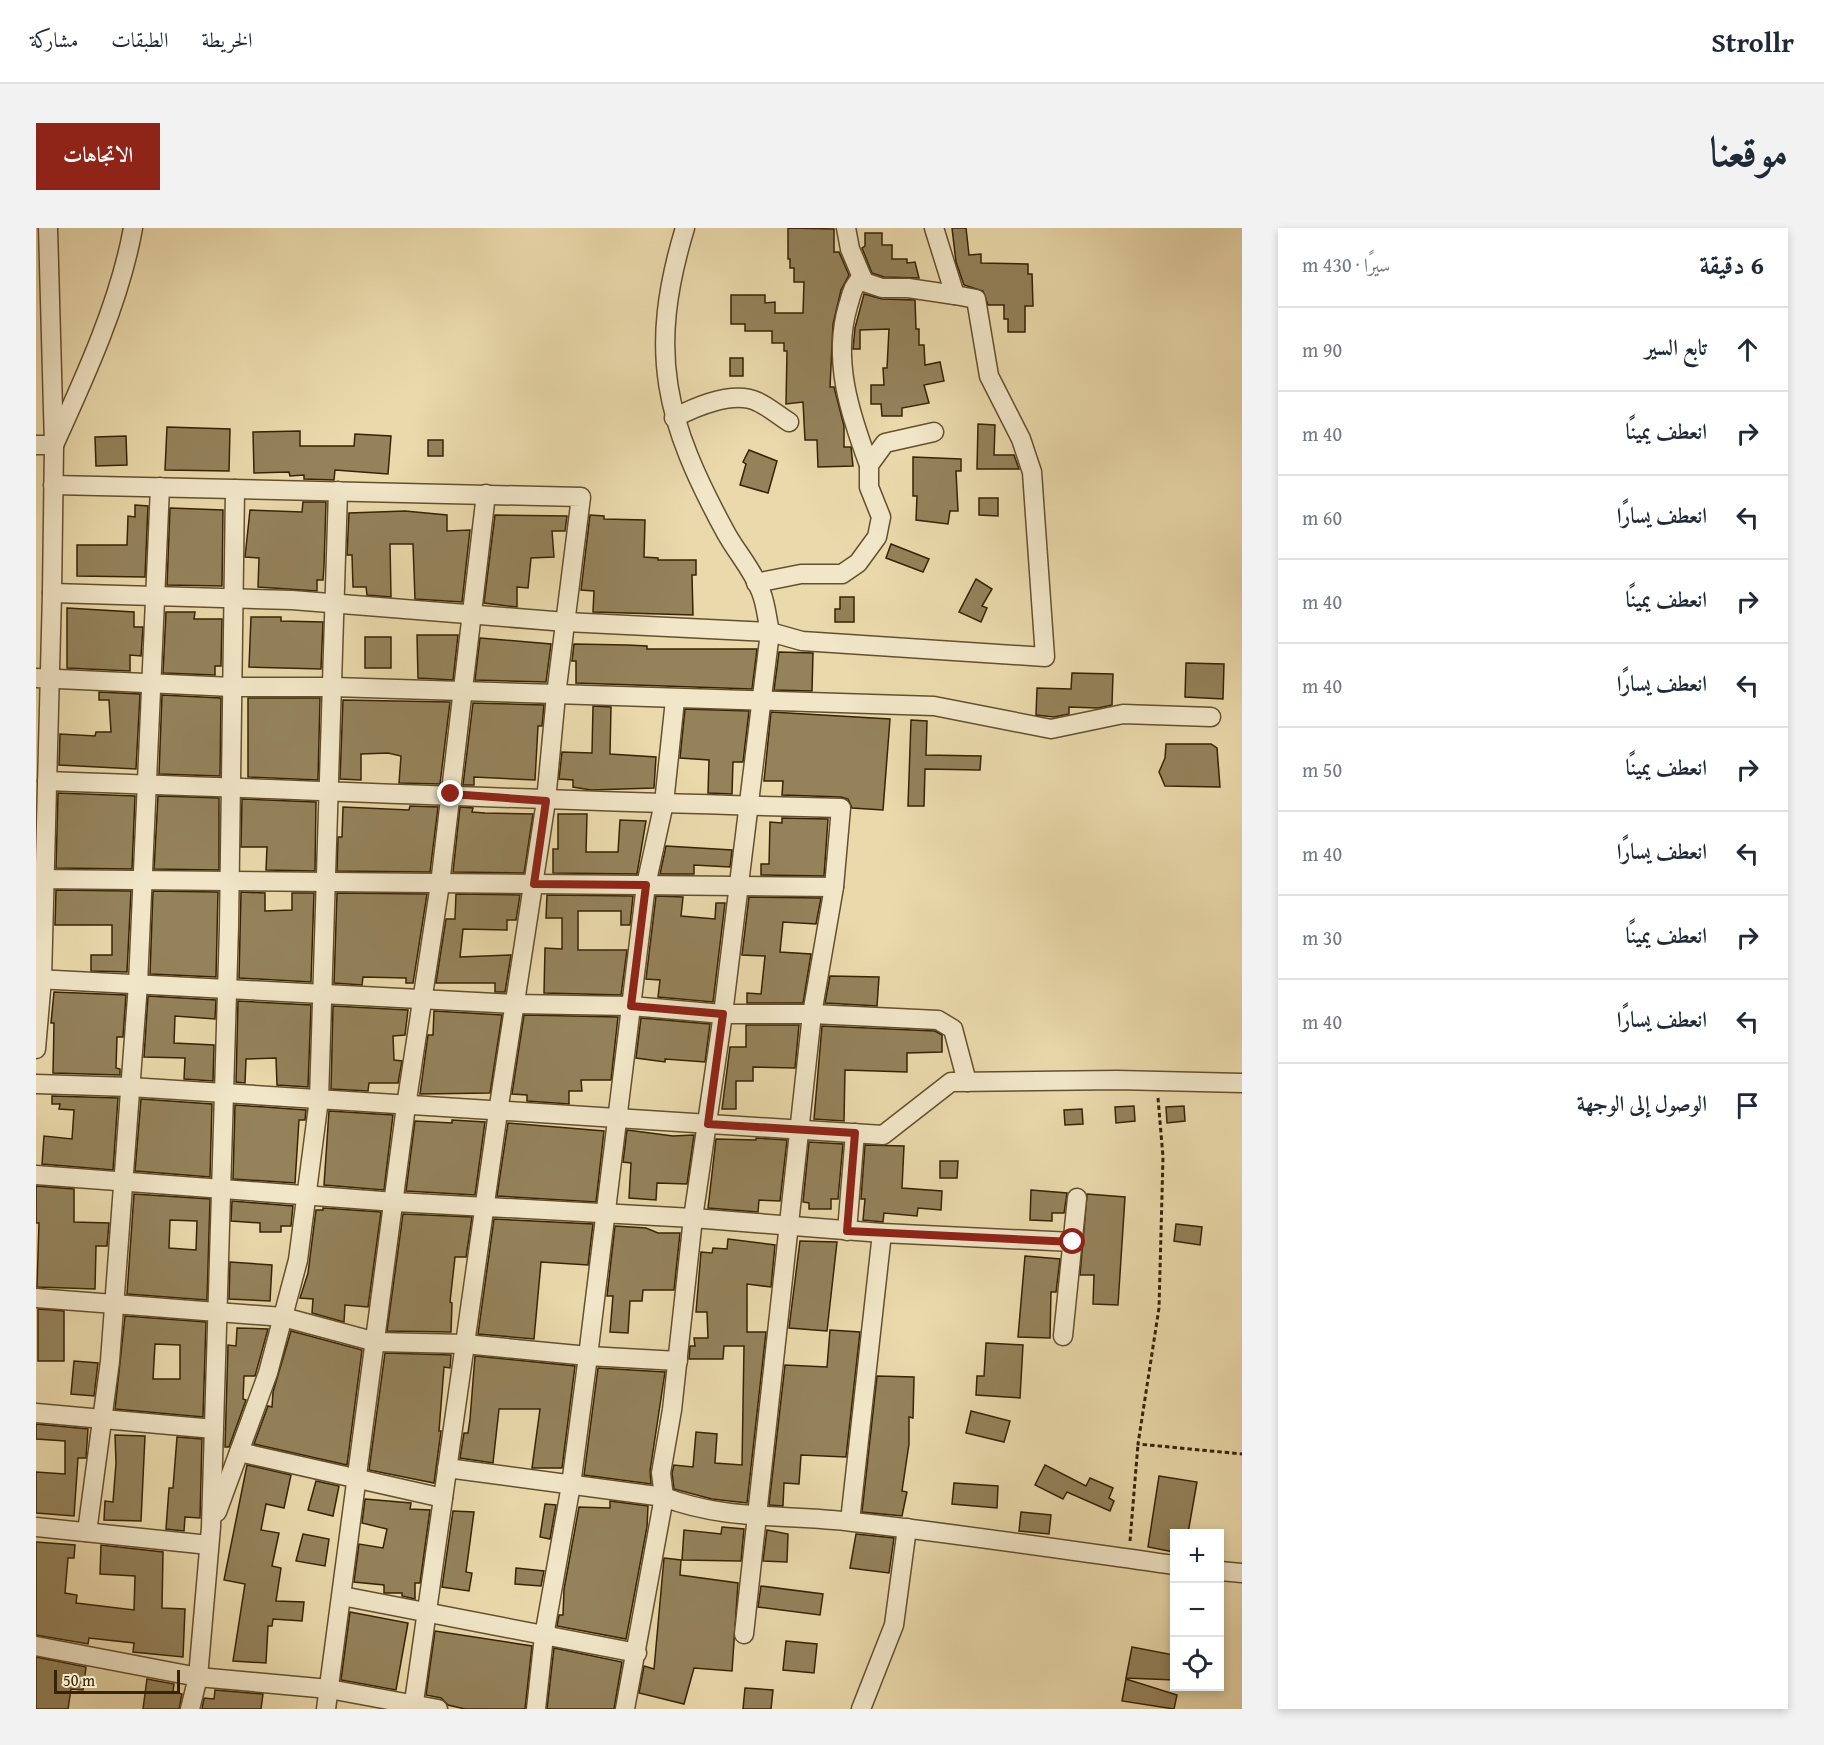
<!DOCTYPE html>
<html lang="ar">
<meta charset="utf-8">
<style>
:root{--surface:#fff;--page:#f2f2f3;--text:#1f2937;--muted:#747a83;--line:#e0e1e3;--accent:#8f2418}
body{margin:0;font-family:"Gentium Book Plus",Amiri,serif;background:var(--page);color:var(--text);direction:rtl}
.controls{position:absolute;right:18px;bottom:18px;display:grid;overflow:hidden;border-radius:0px;box-shadow:0 3px 9px #0003}
.controls button{width:54px;height:54px;display:grid;place-items:center;padding:0;border:0;border-bottom:2px solid var(--line);background:var(--surface);color:var(--text);font:30px sans-serif}
.scale{position:absolute;left:18px;bottom:15px;width:126px;box-sizing:border-box;padding-left:6px;border:3px solid #372304;border-top:0;font-size:16px;line-height:21px;white-space:nowrap;color:#372304;-webkit-text-stroke:4px #f1e6c8;paint-order:stroke}
.stop{position:absolute;width:18px;height:18px;margin:-14px;border:4px solid #8f2418;border-radius:50%;background:#fff}
.stop.end{background:#8f2418;border-color:#fff;box-shadow:0 2px 6px #0008}
.list{margin:0;padding:0;list-style:none}
h2{display:flex;justify-content:space-between;align-items:center;height:78px;margin:0;padding:0 24px;font-size:26px}
h2 small{font-size:20px;font-weight:400;color:var(--muted)}
.list li{display:grid;grid-template-columns:39px 1fr auto;gap:18px;align-items:center;box-sizing:border-box;height:84px;padding:0 24px;border-top:2px solid var(--line)}
.list b{display:block;font-size:22px;white-space:nowrap}
.list em{font-size:20px;font-style:normal;color:var(--muted)}
.icon{flex:none;width:33px;height:33px;fill:none;stroke:currentColor;stroke-width:2;stroke-linecap:round;stroke-linejoin:round}
.map{position:relative;flex:none;width:1206px;height:1481px;overflow:hidden;direction:ltr;border-radius:0px}
header{display:flex;align-items:center;gap:36px;box-sizing:border-box;height:84px;padding:0 30px;background:var(--surface);border-bottom:2px solid var(--line)}
header strong{font-size:28px}
nav{display:flex;gap:33px;margin-inline-start:auto;font-size:21px}
.intro{display:flex;align-items:center;justify-content:space-between;box-sizing:border-box;height:144px;padding:0 36px}
h1{margin:0;font-size:42px}
.button{padding:15px 27px;border-radius:0px;background:var(--accent);color:#fff;font-size:21px;font-weight:700}
main{display:flex;gap:36px;padding:0 36px}
aside{flex:1;background:var(--surface);border-radius:0px;box-shadow:0 3px 9px #0003}
.map>svg:first-child{display:block}
.building{fill:#94825b;stroke:#372304;stroke-width:1.5;fill-rule:evenodd}
.lines{fill:none;stroke-linecap:round;stroke-linejoin:round}
.street-casing{stroke:#64502e;stroke-width:21}
.path{stroke:#372304;stroke-width:3;stroke-dasharray:4.5 3;stroke-linecap:butt}
.street{stroke:#f1e6c8;stroke-width:18}
.route{stroke:#8f2418;stroke-width:8}
</style>
<header>
<strong>Strollr</strong>
<nav><a>الخريطة</a><a>الطبقات</a><a>مشاركة</a></nav>
</header>
<div class="intro"><h1>موقعنا</h1><a class="button">الاتجاهات</a></div>
<main>
<aside>
<h2>6 دقيقة<small>سيرًا · 430 m</small></h2>
<ul class="list">
<li><svg class="icon" aria-label="ahead" viewBox="0 0 24 24"><path d="M12 20V5M6 11l6-6 6 6"/></svg><div><b>تابع السير</b></div><em>90 m</em></li>
<li><svg class="icon" aria-label="right" viewBox="0 0 24 24"><path d="M7 20v-9h11M14 6l5 5-5 5"/></svg><div><b>انعطف يمينًا</b></div><em>40 m</em></li>
<li><svg class="icon" aria-label="left" viewBox="0 0 24 24"><path d="M17 20v-9H6M10 6l-5 5 5 5"/></svg><div><b>انعطف يسارًا</b></div><em>60 m</em></li>
<li><svg class="icon" aria-label="right" viewBox="0 0 24 24"><path d="M7 20v-9h11M14 6l5 5-5 5"/></svg><div><b>انعطف يمينًا</b></div><em>40 m</em></li>
<li><svg class="icon" aria-label="left" viewBox="0 0 24 24"><path d="M17 20v-9H6M10 6l-5 5 5 5"/></svg><div><b>انعطف يسارًا</b></div><em>40 m</em></li>
<li><svg class="icon" aria-label="right" viewBox="0 0 24 24"><path d="M7 20v-9h11M14 6l5 5-5 5"/></svg><div><b>انعطف يمينًا</b></div><em>50 m</em></li>
<li><svg class="icon" aria-label="left" viewBox="0 0 24 24"><path d="M17 20v-9H6M10 6l-5 5 5 5"/></svg><div><b>انعطف يسارًا</b></div><em>40 m</em></li>
<li><svg class="icon" aria-label="right" viewBox="0 0 24 24"><path d="M7 20v-9h11M14 6l5 5-5 5"/></svg><div><b>انعطف يمينًا</b></div><em>30 m</em></li>
<li><svg class="icon" aria-label="left" viewBox="0 0 24 24"><path d="M17 20v-9H6M10 6l-5 5 5 5"/></svg><div><b>انعطف يسارًا</b></div><em>40 m</em></li>
<li><svg class="icon" aria-label="arrive" viewBox="0 0 24 24"><path d="M6 21V4h12l-3 4 3 4H6"/></svg><div><b>الوصول إلى الوجهة</b></div></li>
</ul>
</aside>
<div class="map">
<svg width="1206" height="1481" viewBox="0 0 1206 1481">
<rect width="100%" height="100%" fill="#ead9ab"/>
<filter id="stains"><feTurbulence type="fractalNoise" baseFrequency=".00333" numOctaves="4"/><feColorMatrix values="0 0 0 0 .2 0 0 0 0 .09 0 0 0 0 .02 0 0 0 .5 -.17"/></filter>
<radialGradient id="worn" r=".72"><stop offset=".6" stop-color="#630" stop-opacity="0"/><stop offset="1" stop-color="#630" stop-opacity=".3"/></radialGradient>
<g class="building">
<polygon points="752,0 798,1 798,24 803,24 813,47 805,62 797,96 794,159 798,159 808,198 808,219 815,219 817,238 782,239 781,212 769,212 767,174 750,176 751,123 748,123 748,115 736,115 736,103 709,103 709,96 695,96 695,67 729,67 729,75 739,74 739,85 767,85 768,54 758,54 758,40 754,40 754,31 752,31"/>
<polygon points="916,0 930,0 933,27 945,26 945,35 992,36 992,46 996,46 997,78 989,78 989,104 972,104 972,91 968,91 968,77 952,77 947,63 928,57 920,34"/>
<polygon points="829,5 846,5 846,17 856,17 856,31 871,31 871,35 879,34 883,50 848,49 836,45 826,20 829,18"/>
<polygon points="828,66 846,71 879,72 880,101 883,101 883,117 888,117 889,137 904,134 908,153 888,157 893,175 866,180 866,188 846,188 845,176 835,176 835,157 848,157 847,140 851,140 853,101 824,102 824,121 817,121 819,100"/>
<rect x="694" y="130" width="13" height="18"/>
<polygon points="942,196 959,197 958,227 978,227 983,241 941,241"/>
<polygon points="131,199 194,201 193,243 129,242"/>
<polygon points="264,203 264,218 318,218 319,206 355,208 352,246 299,242 298,252 268,251 268,247 254,248 253,244 218,245 217,204"/>
<polygon points="90,208 91,237 60,238 59,209"/>
<rect x="392" y="212" width="15" height="16"/>
<polygon points="713,222 741,233 732,265 704,257 710,236 707,234"/>
<polygon points="877,229 925,231 925,243 920,243 922,283 914,283 912,296 880,292 881,268 877,268"/>
<polygon points="943,270 962,270 962,288 943,287"/>
<polygon points="267,274 290,274 288,338 287,352 281,352 281,363 222,359 223,330 209,329 214,282 266,284"/>
<polygon points="99,277 112,278 109,349 41,348 41,317 91,317 92,288 99,289"/>
<polygon points="134,280 187,282 186,358 131,357"/>
<polygon points="369,283 411,287 411,303 434,302 426,374 379,371 377,316 354,316 355,369 331,367 330,359 317,359 316,327 311,327 313,285"/>
<polygon points="459,287 531,288 529,303 516,303 518,329 495,330 492,360 481,359 481,379 448,375"/>
<polygon points="554,287 568,288 568,291 609,292 608,329 622,330 622,332 660,332 660,347 656,347 657,387 557,384 558,363 545,362"/>
<polygon points="855,316 893,331 887,344 850,330"/>
<polygon points="940,351 956,361 946,378 951,380 945,394 923,384"/>
<polygon points="804,369 818,369 818,394 799,394 799,381 804,381"/>
<polygon points="31,380 98,384 98,399 107,399 105,428 94,427 94,443 31,440"/>
<polygon points="130,384 159,384 158,391 186,391 185,438 179,438 179,447 127,445"/>
<polygon points="215,389 245,389 245,393 287,394 285,441 213,439"/>
<polygon points="381,407 422,407 417,452 382,450"/>
<rect x="329" y="409" width="26" height="31"/>
<polygon points="444,410 515,416 510,454 439,452"/>
<polygon points="538,416 591,417 611,418 611,421 721,421 716,461 540,455 540,433 536,433"/>
<polygon points="743,424 777,425 776,463 738,462"/>
<polygon points="1150,435 1188,436 1187,471 1149,469"/>
<polygon points="1036,445 1077,446 1076,477 1062,480 1033,479 1033,486 1018,489 1000,487 1001,460 1035,461"/>
<polygon points="63,464 104,466 100,541 23,537 24,506 59,508 60,504 75,504 73,472 63,472"/>
<polygon points="126,467 185,470 184,548 123,546"/>
<polygon points="212,470 284,470 282,552 212,549"/>
<polygon points="307,472 414,474 404,556 363,555 365,528 352,525 325,526 325,552 304,551"/>
<polygon points="437,475 508,477 506,498 502,498 499,552 438,549 438,557 427,557"/>
<polygon points="557,478 575,479 574,526 620,529 618,560 555,562 537,559 537,552 523,551 526,524 556,525"/>
<polygon points="649,481 713,483 707,534 697,534 696,566 672,565 673,532 644,530"/>
<polygon points="735,484 854,491 847,582 816,580 812,571 805,569 746,567 747,553 728,553"/>
<polygon points="875,492 891,493 890,527 945,528 944,542 889,541 888,578 872,578"/>
<polygon points="1130,516 1175,516 1181,520 1184,559 1129,558 1123,544 1129,530"/>
<polygon points="22,565 99,568 96,641 20,640"/>
<polygon points="122,568 183,570 183,642 118,641"/>
<polygon points="206,571 280,574 279,643 230,642 231,619 205,619"/>
<polygon points="374,578 402,579 394,644 301,643 302,609 306,609 307,579 373,582"/>
<polygon points="424,579 437,580 436,584 449,585 497,586 488,645 417,644"/>
<polygon points="522,586 551,586 550,624 582,624 584,592 610,593 601,646 517,645 517,621 522,621"/>
<polygon points="746,590 792,591 788,648 725,647 725,636 733,636 734,594 746,595"/>
<polygon points="630,618 696,622 694,639 658,637 658,646 624,646"/>
<polygon points="20,662 95,663 91,744 55,743 55,727 76,727 76,697 19,697"/>
<polygon points="117,663 182,664 180,749 114,746"/>
<polygon points="205,664 229,665 229,683 256,682 256,665 278,665 275,754 203,750"/>
<polygon points="301,665 391,666 377,755 370,755 370,750 327,749 326,757 298,755"/>
<polygon points="420,666 484,667 480,692 471,692 471,702 427,701 424,729 475,727 469,764 459,764 459,755 400,755 410,691 419,691"/>
<polygon points="511,667 597,668 594,697 585,697 585,683 542,683 542,722 591,722 585,767 508,765 509,720 526,721 526,690 510,690"/>
<polygon points="620,668 647,669 645,688 679,691 680,675 689,675 677,774 622,769 624,752 610,751"/>
<polygon points="713,669 785,670 780,696 747,694 744,724 775,726 767,775 711,775 711,765 725,766 729,728 706,727"/>
<polygon points="794,748 843,749 841,778 789,775"/>
<polygon points="18,764 90,767 87,809 81,809 80,840 84,841 84,847 17,845 18,795 15,795"/>
<polygon points="112,768 180,772 179,791 139,788 138,815 178,817 177,853 148,851 149,830 108,829"/>
<polygon points="202,773 275,777 272,859 241,857 240,830 210,831 209,855 200,854"/>
<polygon points="297,778 372,782 369,807 357,808 358,832 366,833 362,855 333,855 332,863 295,861"/>
<polygon points="398,783 466,787 454,865 384,866 392,807 397,807"/>
<polygon points="488,787 582,789 575,852 545,852 546,863 533,863 533,876 491,873 491,867 476,866"/>
<polygon points="605,790 674,796 669,834 629,831 629,834 600,830"/>
<polygon points="710,797 763,797 759,840 717,839 717,853 700,853 700,881 686,881 694,819 710,819"/>
<polygon points="786,798 899,803 906,807 906,824 871,825 871,844 809,842 808,893 778,891"/>
<polygon points="16,868 82,870 77,942 6,936 8,908 36,911 38,882 23,881 24,876 16,876"/>
<polygon points="105,871 176,876 174,949 99,943"/>
<polygon points="199,877 270,882 269,892 263,892 259,955 197,951"/>
<polygon points="1098,878 1099,893 1080,895 1079,879"/>
<polygon points="1148,878 1149,893 1131,895 1130,879"/>
<polygon points="1046,881 1047,896 1029,897 1028,882"/>
<polygon points="293,883 357,887 348,962 288,957"/>
<polygon points="416,892 449,894 439,967 370,963 379,893 416,895"/>
<polygon points="472,895 568,903 560,974 461,968"/>
<polygon points="591,902 637,908 658,907 651,956 621,955 620,972 593,970 595,935 587,934"/>
<polygon points="720,910 751,912 744,973 723,972 722,984 672,980 680,911 720,912"/>
<polygon points="773,914 807,916 802,971 795,971 795,981 773,981 773,975 767,974"/>
<polygon points="829,917 868,918 866,960 906,963 905,982 882,980 881,988 848,985 847,994 827,992 829,971 825,971"/>
<polygon points="904,933 922,933 921,950 904,950"/>
<polygon points="0,958 38,961 38,994 73,995 71,1018 60,1018 59,1061 1,1059 3,995 0,995"/>
<polygon points="995,962 1031,965 1028,985 1016,985 1016,993 994,992"/>
<path d="M98,966L174,971L171,1072L91,1066ZM134,992L161,993L160,1022L133,1020Z"/>
<polygon points="1051,966 1089,969 1082,1077 1057,1076 1058,1047 1044,1047"/>
<polygon points="196,973 257,978 255,998 245,998 245,1004 224,1004 224,995 195,993"/>
<polygon points="287,980 345,984 332,1079 309,1077 308,1094 276,1085 277,1071 264,1070 272,1045 280,982 287,982"/>
<polygon points="367,986 436,989 430,1029 419,1029 414,1074 416,1075 415,1104 351,1103"/>
<polygon points="458,991 557,996 552,1037 505,1034 498,1111 442,1106"/>
<polygon points="1140,996 1166,999 1164,1017 1138,1013"/>
<polygon points="579,998 610,1000 622,1005 644,1005 638,1062 607,1062 606,1073 594,1073 592,1105 574,1104 577,1068 571,1068"/>
<polygon points="692,1011 739,1017 735,1059 711,1056 711,1104 730,1104 711,1275 676,1271 638,1261 636,1245 638,1237 657,1239 660,1204 681,1206 679,1235 706,1237 708,1118 688,1118 687,1131 653,1131 654,1118 659,1118 658,1110 672,1110 671,1084 660,1084 665,1024 676,1025 677,1020 691,1021"/>
<polygon points="764,1013 801,1014 791,1103 753,1100"/>
<polygon points="989,1028 1024,1031 1020,1064 1015,1064 1014,1110 982,1109"/>
<polygon points="194,1034 236,1037 234,1073 193,1071"/>
<polygon points="2,1081 28,1083 28,1133 2,1133"/>
<path d="M89,1088L170,1094L167,1189L79,1181ZM119,1116L144,1117V1151H117Z"/>
<polygon points="201,1100 232,1101 219,1148 208,1148 207,1171 210,1172 193,1219 189,1219 192,1117 200,1118"/>
<polygon points="794,1102 824,1104 810,1229 765,1227 763,1256 748,1255 747,1278 733,1277 749,1137 791,1139"/>
<polygon points="255,1103 326,1122 311,1237 218,1216 232,1178 236,1179 237,1164"/>
<polygon points="950,1115 987,1117 984,1170 940,1167 941,1148 948,1148"/>
<polygon points="349,1125 415,1127 414,1140 408,1139 403,1203 405,1203 398,1255 333,1242"/>
<polygon points="439,1128 539,1138 526,1240 496,1240 504,1181 463,1181 457,1235 424,1230 428,1205 432,1205 434,1191"/>
<polygon points="38,1133 62,1135 58,1168 35,1166"/>
<polygon points="562,1140 629,1144 614,1243 615,1256 548,1247"/>
<polygon points="841,1148 878,1149 877,1190 873,1189 873,1216 866,1263 871,1264 866,1288 826,1284"/>
<polygon points="935,1183 974,1193 968,1214 930,1205"/>
<polygon points="0,1196 52,1201 50,1230 42,1230 38,1288 0,1285 0,1244 29,1246 29,1213 0,1211"/>
<polygon points="79,1207 109,1208 105,1293 68,1292 69,1273 77,1274 80,1235"/>
<polygon points="141,1209 166,1211 164,1290 149,1289 148,1303 130,1301 133,1260 137,1260"/>
<polygon points="211,1237 255,1247 248,1280 230,1276 225,1302 243,1305 236,1338 245,1340 240,1373 268,1374 266,1393 237,1391 236,1398 232,1398 230,1435 197,1433 209,1356 188,1352"/>
<polygon points="1009,1237 1050,1258 1054,1250 1077,1260 1073,1270 1078,1273 1074,1283 1031,1264 1027,1271 999,1257"/>
<polygon points="1123,1248 1161,1254 1152,1305 1138,1305 1138,1324 1112,1319"/>
<polygon points="280,1253 303,1258 297,1288 272,1282"/>
<polygon points="918,1255 962,1258 961,1280 916,1276"/>
<polygon points="329,1271 375,1275 374,1281 394,1282 384,1355 379,1355 379,1371 366,1368 366,1365 348,1365 348,1357 318,1354 323,1316 347,1320 351,1301 326,1295"/>
<polygon points="574,1273 612,1278 611,1299 590,1411 521,1398 523,1387 527,1387 528,1361 543,1279 574,1280"/>
<polygon points="509,1276 520,1277 514,1311 504,1309"/>
<polygon points="417,1283 438,1284 430,1344 436,1345 433,1363 406,1359"/>
<polygon points="985,1284 1015,1287 1013,1306 983,1303"/>
<polygon points="686,1299 708,1301 705,1333 646,1332 648,1302 685,1306"/>
<polygon points="731,1302 752,1306 751,1334 727,1333"/>
<polygon points="267,1306 293,1311 289,1338 260,1333"/>
<polygon points="820,1306 858,1310 853,1345 814,1340"/>
<polygon points="0,1314 39,1317 38,1330 32,1330 29,1365 41,1367 40,1375 98,1382 99,1348 64,1346 65,1317 127,1324 126,1380 149,1381 147,1429 97,1424 98,1415 53,1410 52,1416 0,1407"/>
<polygon points="628,1330 645,1332 644,1347 702,1355 696,1443 658,1440 648,1476 603,1465 608,1438 618,1441"/>
<polygon points="480,1340 508,1343 505,1358 479,1356"/>
<polygon points="725,1358 787,1366 784,1387 722,1379"/>
<polygon points="314,1384 372,1395 360,1462 305,1452"/>
<polygon points="399,1403 496,1418 489,1481 429,1481 412,1477 405,1470 390,1467"/>
<polygon points="750,1413 781,1416 778,1445 747,1442"/>
<polygon points="1096,1419 1138,1427 1138,1452 1090,1450"/>
<polygon points="518,1420 586,1434 578,1481 511,1481"/>
<polygon points="0,1429 50,1439 47,1462 35,1461 32,1481 0,1481"/>
<polygon points="111,1451 138,1456 137,1464 146,1466 143,1481 107,1481"/>
<polygon points="1090,1451 1141,1467 1138,1481 1086,1473"/>
<polygon points="709,1460 737,1462 735,1481 707,1481"/>
<polygon points="179,1462 227,1466 225,1481 166,1481 168,1470 178,1471"/>
</g>
<g class="lines">
<g class="street-casing">
<g id="street">
<polyline points="810,0 814,21 828,54 846,60 872,60 919,67"/>
<path d="M826,49C816,59 816,65 812,78C796,132 814,186 833,237"/>
<path d="M638,190C659,179 698,162 722,174C733,179 743,188 753,194"/>
<path d="M0,217H18C49,149 84,73 97,0"/>
<polyline points="17,257 545,269 520,467 510,573 462,884 377,1481"/>
<polyline points="720,355 765,346 806,346 822,335 841,309 845,289 833,259 833,237 849,215 898,204"/>
<polyline points="16,365 256,372 530,394 734,404 766,413 1009,429 996,244 985,211 953,148 940,71 919,67 898,0"/>
<polyline points="0,450 196,459 297,459 898,478 1015,501 1087,486 1175,489"/>
<path d="M11,553C276,562 541,574 805,580L798,659L776,786L708,1406"/>
<polyline points="0,651 798,659"/>
<polyline points="0,751 479,776 595,778 687,786 776,786 902,792 917,801 931,854"/>
<polyline points="0,821 6,751 16,365 18,217 12,0"/>
<polyline points="0,856 94,859 847,907 915,854 1081,852 1206,855"/>
<polyline points="0,947 359,974 657,990 846,1005 1037,1014"/>
<polyline points="811,1003 819,905"/>
<polyline points="0,1070 247,1089 340,1114 429,1116 552,1128 642,1133"/>
<polyline points="1027,1108 1041,970"/>
<polyline points="0,1185 178,1201"/>
<polyline points="203,1224 407,1270"/>
<path d="M411,1240L628,1269C689,1293 753,1286 817,1294C924,1306 1031,1322 1138,1337"/>
<polyline points="181,1284 232,1145 262,1032 283,871 302,263"/>
<polyline points="814,1293 846,1005"/>
<polyline points="0,1299 173,1317"/>
<polyline points="51,1304 74,1133 102,756 124,259"/>
<polyline points="1184,1343 1206,1345"/>
<polyline points="306,1368 601,1425"/>
<polyline points="0,1418 162,1449 293,1461 402,1481"/>
<polyline points="154,1481 162,1449 175,1299 193,698 199,261"/>
<polyline points="290,1481 370,878 404,656 450,266"/>
<polyline points="500,1481 508,1408 535,1257 552,1128 610,657 628,575 639,472"/>
<path d="M589,1481L628,1269L625,1245L636,1182L657,990L687,786L734,404C731,391 730,376 725,364C717,342 701,325 690,305C629,193 611,125 649,0"/>
<polyline points="825,1481 858,1397 871,1300"/>
</g>
</g>
<g class="path">
<polyline points="1122,870 1127,929 1123,1080 1102,1216 1206,1226"/>
<polyline points="1094,1313 1102,1216"/>
</g>
<use href="#street" class="street"/>
</g>
<g class="lines">
<polyline class="route" points="415,566 510,573 498,656 610,657 595,778 687,786 672,896 819,905 811,1003 1037,1014"/>
</g>
<rect width="100%" height="100%" filter="url(#stains)"/>
<rect width="100%" height="100%" fill="url(#worn)"/>
</svg>
<div class="controls">
<button>+</button>
<button>−</button>
<button><svg class="icon" aria-label="locate" viewBox="0 0 24 24"><circle cx="12" cy="12" r="6"/><path d="M12 2v4M12 18v4M2 12h4M18 12h4"/></svg></button>
</div>
<div class="scale">50 m</div>
<div class="stop" style="left:1037px;top:1014px"></div>
<div class="stop end" style="left:415px;top:566px"></div>
</div>
</main>
